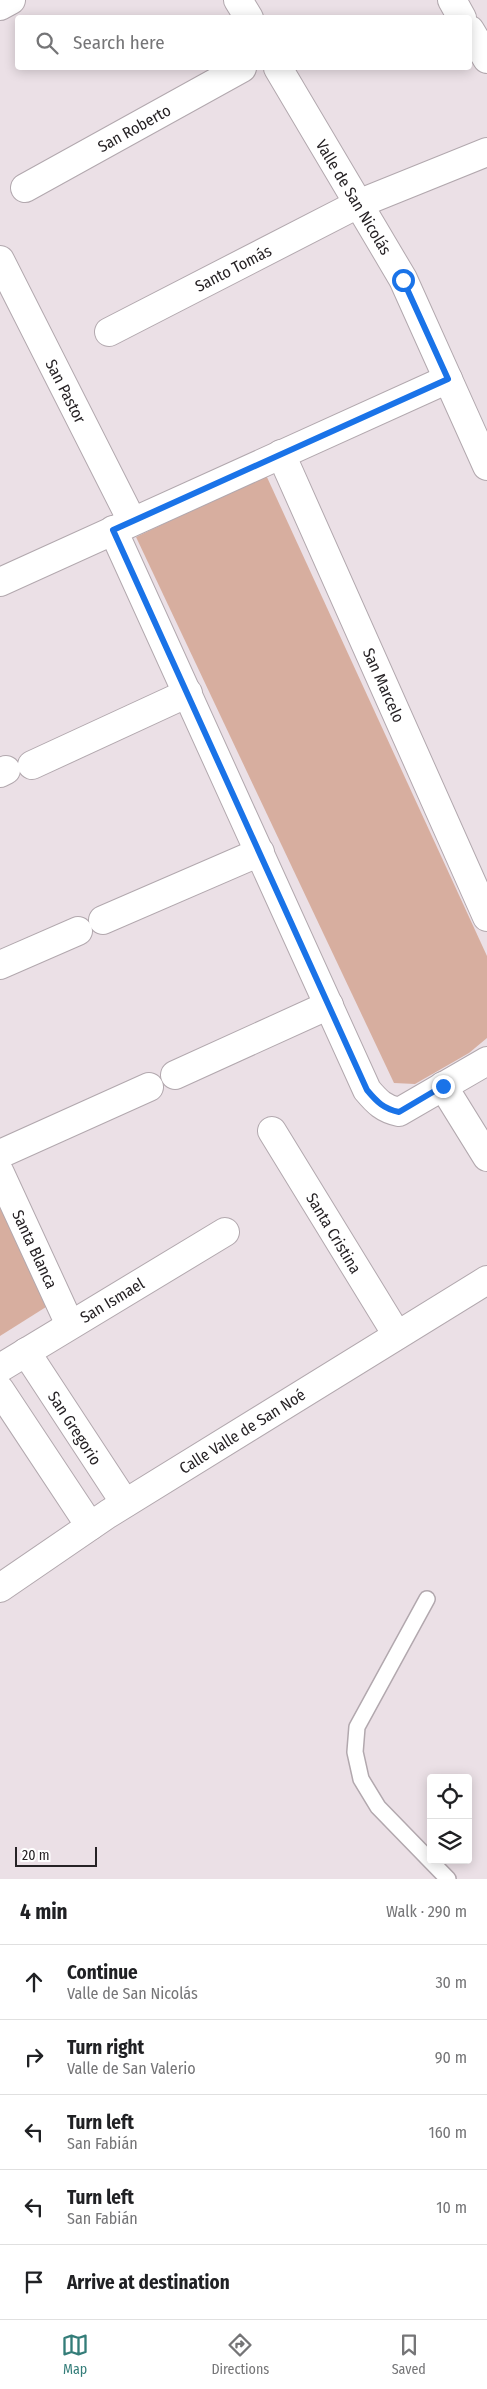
<!DOCTYPE html>
<meta charset="utf-8">
<style>
:root{--surface:#fff;--page:#f2f2f2;--text:#202124;--muted:#757577;--line:#e0e0e0;--accent:#347d79}
body{margin:0;font-family:"Fira Sans Condensed",sans-serif;background:var(--page);color:var(--text)}
.controls{position:absolute;right:15px;bottom:15px;display:grid;overflow:hidden;border-radius:5px;box-shadow:0 2px 12px #0003}
.controls button{width:45px;height:45px;display:grid;place-items:center;padding:0;border:0;border-bottom:1px solid var(--line);background:var(--surface);color:var(--text);font:25px sans-serif}
.scale{position:absolute;left:15px;bottom:12px;width:82px;box-sizing:border-box;padding-left:5px;border:2px solid #262225;border-top:0;font-size:14px;line-height:18px;white-space:nowrap;color:#262225;-webkit-text-stroke:4px #fff;paint-order:stroke}
.stop{position:absolute;width:15px;height:15px;margin:-11px;border:4px solid #1a73e8;border-radius:50%;background:#fff}
.stop.end{background:#1a73e8;border-color:#fff;box-shadow:0 1px 5px #0008}
.list{margin:0;padding:0;list-style:none}
h2{display:flex;justify-content:space-between;align-items:center;height:65px;margin:0;padding:0 20px;font-size:21px}
h2 small{font-size:16px;font-weight:400;color:var(--muted)}
.list li{display:grid;grid-template-columns:32px 1fr auto;gap:15px;align-items:center;box-sizing:border-box;height:75px;padding:0 20px;border-top:1px solid var(--line)}
.list b{display:block;font-size:19px;white-space:nowrap}
.list p{margin:0;font-size:16px;white-space:nowrap;color:var(--muted)}
.list em{font-size:16px;font-style:normal;color:var(--muted)}
.icon{flex:none;width:28px;height:28px;fill:none;stroke:currentColor;stroke-width:2;stroke-linecap:round;stroke-linejoin:round}
.map{position:relative;flex:none;width:487px;height:1879px;overflow:hidden}
.search{position:absolute;background:var(--surface);box-shadow:0 2px 12px #0003;left:15px;right:15px;top:15px;height:55px;display:flex;align-items:center;gap:12px;box-sizing:border-box;padding:0 18px;border-radius:5px;color:var(--muted);font-size:19px}
.sheet{height:440px;background:var(--surface)}
nav{display:flex;justify-content:space-around;align-items:center;box-sizing:border-box;height:70px;border-top:1px solid var(--line);background:var(--surface);font-size:14px;color:var(--muted)}
nav a{display:grid;justify-items:center;gap:2px}
nav .on{color:var(--accent)}
.map>svg:first-child{display:block}
.green{fill:#d7ae9f}
.lines{fill:none;stroke-linecap:round;stroke-linejoin:round}
.lane-casing{stroke:#b2a8ae;stroke-width:18}
.street-casing{stroke:#b2a8ae;stroke-width:30}
.secondary-casing{stroke:#b2a8ae;stroke-width:30}
.lane{stroke:#fff;stroke-width:15}
.street{stroke:#fff;stroke-width:28}
.secondary{stroke:#fff;stroke-width:28}
.route{stroke:#1a73e8;stroke-width:6}
.labels{text-anchor:middle;stroke-width:5;stroke-linejoin:round;paint-order:stroke}
.street-label{font-size:16px;fill:#262225;stroke:#fff}
</style>
<div class="map">
<svg width="487" height="1879" viewBox="0 0 487 1879">
<rect width="100%" height="100%" fill="#ebe0e6"/>
<g class="green">
<polygon points="266,475 487,956 487,1038 469,1053 415,1084 394,1083 136,537"/>
<polygon points="0,1207 46,1307 0,1336"/>
</g>
<g class="lines">
<g class="lane-casing">
<polyline id="lane" points="427,1599 357,1727 355,1752 361,1779 378,1807 448,1879"/>
</g>
<g class="street-casing">
<g id="street">
<polyline points="238,0 249,18"/>
<polyline points="452,0 462,18"/>
<polyline points="0,6 11,0"/>
<polyline points="470,30 487,59"/>
<polyline points="278,68 403,279 487,466"/>
<polyline points="25,188 242,68"/>
<polyline points="0,260 132,521"/>
<polyline points="109,332 358,204 487,152"/>
<polyline points="281,454 487,917"/>
<path d="M113,530L367,1090C377,1102 384,1109 399,1112L487,1061"/>
<polyline points="0,582 448,379"/>
<polyline points="32,765 188,693"/>
<polyline points="0,773 6,770"/>
<polyline points="103,920 260,852"/>
<polyline points="0,965 78,931"/>
<polyline points="175,1075 329,1005"/>
<polyline points="443,1086 487,1157"/>
<polyline points="272,1131 397,1335"/>
<polyline points="0,1154 149,1087"/>
<polyline points="0,1173 70,1325"/>
<polyline points="26,1352 125,1503"/>
<polyline points="0,1368 225,1232"/>
<polyline points="0,1390 90,1526"/>
</g>
</g>
<g class="secondary-casing">
<polyline id="secondary" points="0,1588 108,1514 487,1280"/>
</g>
<use href="#lane" class="lane"/>
<use href="#street" class="street"/>
<use href="#secondary" class="secondary"/>
</g>
<g class="lines">
<path class="route" d="M403,280L448,379L113,530L367,1090C377,1102 384,1109 399,1112L443,1086"/>
</g>
<g class="labels">
<g class="street-label">
<text transform="translate(134 128) rotate(-29)" y="6">San Roberto</text>
<text transform="translate(354 197) rotate(59)" y="6">Valle de San Nicolás</text>
<text transform="translate(233 268) rotate(-27)" y="6">Santo Tomás</text>
<text transform="translate(66 391) rotate(63)" y="6">San Pastor</text>
<text transform="translate(384 685) rotate(66)" y="6">San Marcelo</text>
<text transform="translate(334 1233) rotate(59)" y="6">Santa Cristina</text>
<text transform="translate(35 1249) rotate(65)" y="6">Santa Blanca</text>
<text transform="translate(112 1300) rotate(-31)" y="6">San Ismael</text>
<text transform="translate(75 1428) rotate(57)" y="6">San Gregorio</text>
<text transform="translate(242 1431) rotate(-32)" y="6">Calle Valle de San Noé</text>
</g>
</g>
</svg>
<div class="controls">
<button><svg class="icon" aria-label="locate" viewBox="0 0 24 24"><circle cx="12" cy="12" r="6"/><path d="M12 2v4M12 18v4M2 12h4M18 12h4"/></svg></button>
<button><svg class="icon" aria-label="layers" viewBox="0 0 24 24"><path d="M12 4l9 5-9 5-9-5zM3 14l9 5 9-5"/></svg></button>
</div>
<div class="scale">20 m</div>
<div class="stop" style="left:403px;top:280px"></div>
<div class="stop end" style="left:443px;top:1086px"></div>
<div class="search"><svg class="icon" aria-label="search" viewBox="0 0 24 24"><circle cx="10" cy="10" r="6"/><path d="M15 15l6 6"/></svg>Search here</div>
</div>
<section class="sheet">
<h2>4 min<small>Walk · 290 m</small></h2>
<ul class="list">
<li><svg class="icon" aria-label="ahead" viewBox="0 0 24 24"><path d="M12 20V5M6 11l6-6 6 6"/></svg><div><b>Continue</b><p>Valle de San Nicolás</p></div><em>30 m</em></li>
<li><svg class="icon" aria-label="right" viewBox="0 0 24 24"><path d="M7 20v-9h11M14 6l5 5-5 5"/></svg><div><b>Turn right</b><p>Valle de San Valerio</p></div><em>90 m</em></li>
<li><svg class="icon" aria-label="left" viewBox="0 0 24 24"><path d="M17 20v-9H6M10 6l-5 5 5 5"/></svg><div><b>Turn left</b><p>San Fabián</p></div><em>160 m</em></li>
<li><svg class="icon" aria-label="left" viewBox="0 0 24 24"><path d="M17 20v-9H6M10 6l-5 5 5 5"/></svg><div><b>Turn left</b><p>San Fabián</p></div><em>10 m</em></li>
<li><svg class="icon" aria-label="arrive" viewBox="0 0 24 24"><path d="M6 21V4h12l-3 4 3 4H6"/></svg><div><b>Arrive at destination</b></div></li>
</ul>
</section>
<nav>
<a class="on"><svg class="icon" aria-label="map" viewBox="0 0 24 24"><path d="M3 6l6-2 6 2 6-2v14l-6 2-6-2-6 2zM9 4v14M15 6v14"/></svg>Map</a>
<a><svg class="icon" aria-label="directions" viewBox="0 0 24 24"><path d="M12 3l9 9-9 9-9-9zM9 14v-3h6M13 9l2 2-2 2"/></svg>Directions</a>
<a><svg class="icon" aria-label="saved" viewBox="0 0 24 24"><path d="M7 4h10v16l-5-4-5 4z"/></svg>Saved</a>
</nav>
